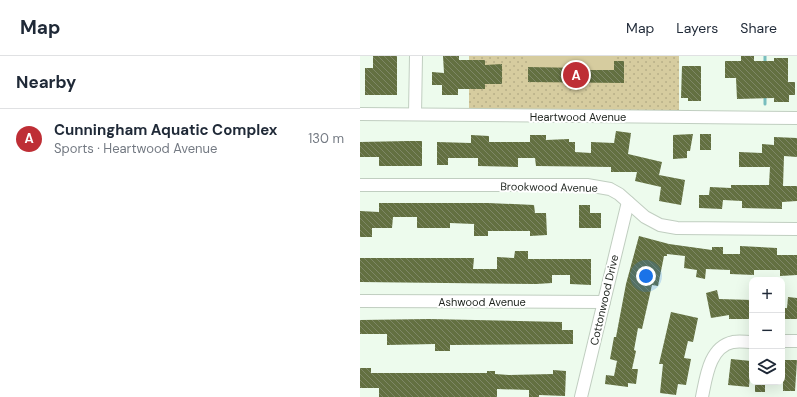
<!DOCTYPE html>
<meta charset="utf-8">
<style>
:root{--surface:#fff;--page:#f2f2f3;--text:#1f2937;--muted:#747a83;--line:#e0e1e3;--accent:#be2e35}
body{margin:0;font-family:"DM Sans",sans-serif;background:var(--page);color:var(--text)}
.controls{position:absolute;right:12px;bottom:12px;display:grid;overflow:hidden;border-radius:8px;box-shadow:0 4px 16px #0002}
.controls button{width:36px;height:36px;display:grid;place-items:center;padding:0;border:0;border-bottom:1px solid var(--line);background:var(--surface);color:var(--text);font:20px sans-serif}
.you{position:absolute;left:286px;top:220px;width:14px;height:14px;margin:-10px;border:3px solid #fff;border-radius:50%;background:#1a73e8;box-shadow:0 0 0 6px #1a73e833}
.badge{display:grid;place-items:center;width:26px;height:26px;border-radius:50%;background:var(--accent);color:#fff;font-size:13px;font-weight:700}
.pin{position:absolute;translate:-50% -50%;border:2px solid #fff;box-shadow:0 1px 4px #0006}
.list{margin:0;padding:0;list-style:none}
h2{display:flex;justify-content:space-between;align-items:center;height:52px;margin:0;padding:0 16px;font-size:17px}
h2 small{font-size:13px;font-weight:400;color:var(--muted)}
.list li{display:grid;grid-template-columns:26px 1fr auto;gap:12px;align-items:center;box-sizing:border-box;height:60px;padding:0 16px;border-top:1px solid var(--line)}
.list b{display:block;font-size:15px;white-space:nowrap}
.list p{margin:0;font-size:13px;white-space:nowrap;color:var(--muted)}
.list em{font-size:13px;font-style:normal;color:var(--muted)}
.icon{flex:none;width:22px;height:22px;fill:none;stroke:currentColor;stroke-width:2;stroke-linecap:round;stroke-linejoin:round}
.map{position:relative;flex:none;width:437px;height:341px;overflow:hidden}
header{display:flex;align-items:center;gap:24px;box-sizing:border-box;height:56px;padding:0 20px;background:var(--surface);border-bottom:1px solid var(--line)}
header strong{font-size:19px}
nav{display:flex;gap:22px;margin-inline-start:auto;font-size:14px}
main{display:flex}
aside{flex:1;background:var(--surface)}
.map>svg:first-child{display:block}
.green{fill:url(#green-dots)}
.pitch{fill:#d6cc9f}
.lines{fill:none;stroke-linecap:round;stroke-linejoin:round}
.stream{stroke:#78bebe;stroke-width:3}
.building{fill:url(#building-back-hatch)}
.street-casing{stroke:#c0cec0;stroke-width:14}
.street{stroke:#fff;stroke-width:12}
.labels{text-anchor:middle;stroke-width:4;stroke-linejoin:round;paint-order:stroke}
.street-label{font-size:11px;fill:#1e231e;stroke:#fff}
</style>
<header>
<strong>Map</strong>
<nav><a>Map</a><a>Layers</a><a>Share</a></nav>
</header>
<main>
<aside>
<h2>Nearby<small></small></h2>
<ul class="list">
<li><span class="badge">A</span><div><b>Cunningham Aquatic Complex</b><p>Sports · Heartwood Avenue</p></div><em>130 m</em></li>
</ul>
</aside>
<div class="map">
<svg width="437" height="341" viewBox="0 0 437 341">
<defs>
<pattern id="green-dots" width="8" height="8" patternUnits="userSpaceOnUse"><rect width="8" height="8" fill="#d6cc9f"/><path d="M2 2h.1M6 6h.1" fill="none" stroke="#b7af88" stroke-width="1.8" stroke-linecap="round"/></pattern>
<pattern id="building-back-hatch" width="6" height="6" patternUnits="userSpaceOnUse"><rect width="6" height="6" fill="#637041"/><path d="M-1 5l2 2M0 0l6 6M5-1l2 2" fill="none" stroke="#7e8766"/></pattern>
</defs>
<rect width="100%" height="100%" fill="#edfbed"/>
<polygon class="green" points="109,0 319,0 319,62 109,60"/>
<polygon class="pitch" points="168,0 254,0 254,5 264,5 264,27 168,26"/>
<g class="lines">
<g class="stream">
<polyline points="405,8 405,0"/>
<polyline points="405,48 405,40"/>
</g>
</g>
<g class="building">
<polygon points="13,0 37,0 37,39 5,39 5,12 13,12"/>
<polygon points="83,0 99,0 99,4 125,4 125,9 142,8 142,28 125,28 125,33 98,33 98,39 82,39 82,29 72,29 72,16 84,17"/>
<polygon points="381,0 394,0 394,5 414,5 414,2 428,2 428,26 435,26 435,39 429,39 429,46 414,46 414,42 377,43 376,22 365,22 365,5 381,5"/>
<polygon points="254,5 264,5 264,27 168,26 168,11 222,12 222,14 254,14"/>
<polygon points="322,10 341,10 341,45 328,45 328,42 321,42"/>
<polygon points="256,75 271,77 268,98 302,106 299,119 325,124 321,149 299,145 301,131 275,125 277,116 251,116 251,111 176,110 175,102 158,102 158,111 118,110 118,102 88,102 88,109 77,109 77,86 111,87 111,79 129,80 129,86 170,86 170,79 186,79 186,84 209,83 209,86 215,86 215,96 231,97 231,86 254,87"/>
<polygon points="333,78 330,95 327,95 327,102 313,103 313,79"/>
<rect x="340" y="78" width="11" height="16"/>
<polygon points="414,81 437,82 437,101 424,100 423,130 437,130 437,145 422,146 422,153 382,152 382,145 363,144 362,153 339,152 339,139 349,139 350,131 371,132 371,129 409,129 410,111 379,111 379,96 402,97 402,88 414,89"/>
<polygon points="48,85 62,85 62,110 19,110 19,101 0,101 0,86"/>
<polygon points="19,147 128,147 174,149 175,157 186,157 187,179 170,180 170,175 128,175 128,180 114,180 114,168 90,167 90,172 57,172 57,161 33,161 32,172 12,172 12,181 0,181 0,155 19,156"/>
<polygon points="219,149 230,149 230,157 241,157 241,172 219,172"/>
<polygon points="279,180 309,188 352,194 352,191 363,191 363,198 380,198 380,190 417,192 417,199 437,199 437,219 420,220 420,214 394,214 394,219 370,218 370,214 346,213 345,223 336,221 337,214 324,212 325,200 307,198 307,200 304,200 298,230 292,229 282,273 278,272 274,294 276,295 272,313 278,313 276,328 268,327 268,331 245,328 246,319 254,320 257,305 250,303 254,281 256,281 266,228"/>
<polygon points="155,195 168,195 168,203 231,203 231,229 210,228 210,219 192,219 192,227 176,228 0,226 0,202 114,202 113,213 137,213 137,201 154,202"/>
<polygon points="357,234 359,243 392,244 391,263 369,263 369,259 351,262 346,237"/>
<polygon points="428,241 437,242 437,263 422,263 422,252 427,252"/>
<polygon points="311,256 338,262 333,286 328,285 324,302 331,303 326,329 318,328 316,339 300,337 303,308 299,308"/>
<polygon points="69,263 202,266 202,274 213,274 213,288 90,289 90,295 75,295 75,288 27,289 27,278 0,278 0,264"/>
<polygon points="371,303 391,305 389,331 368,329"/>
<polygon points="423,304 437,304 435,335 423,335"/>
<polygon points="0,312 11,312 11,317 127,317 127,315 135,315 135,318 149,319 193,318 193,314 206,315 205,340 179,339 179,341 169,341 169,334 137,333 137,341 19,341 19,332 0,332"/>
<rect x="395" y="326" width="10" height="10"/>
</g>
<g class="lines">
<g class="street-casing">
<g id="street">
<polyline points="0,58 437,62"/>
<polyline points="55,58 56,0"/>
<polyline points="0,129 227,129 250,133 259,138 285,161 300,169 317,172 437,173"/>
<polyline points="0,245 244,246"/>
<polyline points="422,285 437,285"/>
<polyline points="221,341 268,146"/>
<path d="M342,341C346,322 349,291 373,286C379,285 386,286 392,286"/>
</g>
</g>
<use href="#street" class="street"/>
</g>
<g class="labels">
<g class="street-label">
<text x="218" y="65">Heartwood Avenue</text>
<text transform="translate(189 131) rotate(1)" y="4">Brookwood Avenue</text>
<text transform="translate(244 244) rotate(-77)" y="4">Cottonwood Drive</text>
<text x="122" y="250">Ashwood Avenue</text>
</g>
</g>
</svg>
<div class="controls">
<button>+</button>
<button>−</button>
<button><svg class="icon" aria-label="layers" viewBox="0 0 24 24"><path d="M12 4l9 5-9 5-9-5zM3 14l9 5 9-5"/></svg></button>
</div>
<div class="you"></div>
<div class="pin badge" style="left:216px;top:19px">A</div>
</div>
</main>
